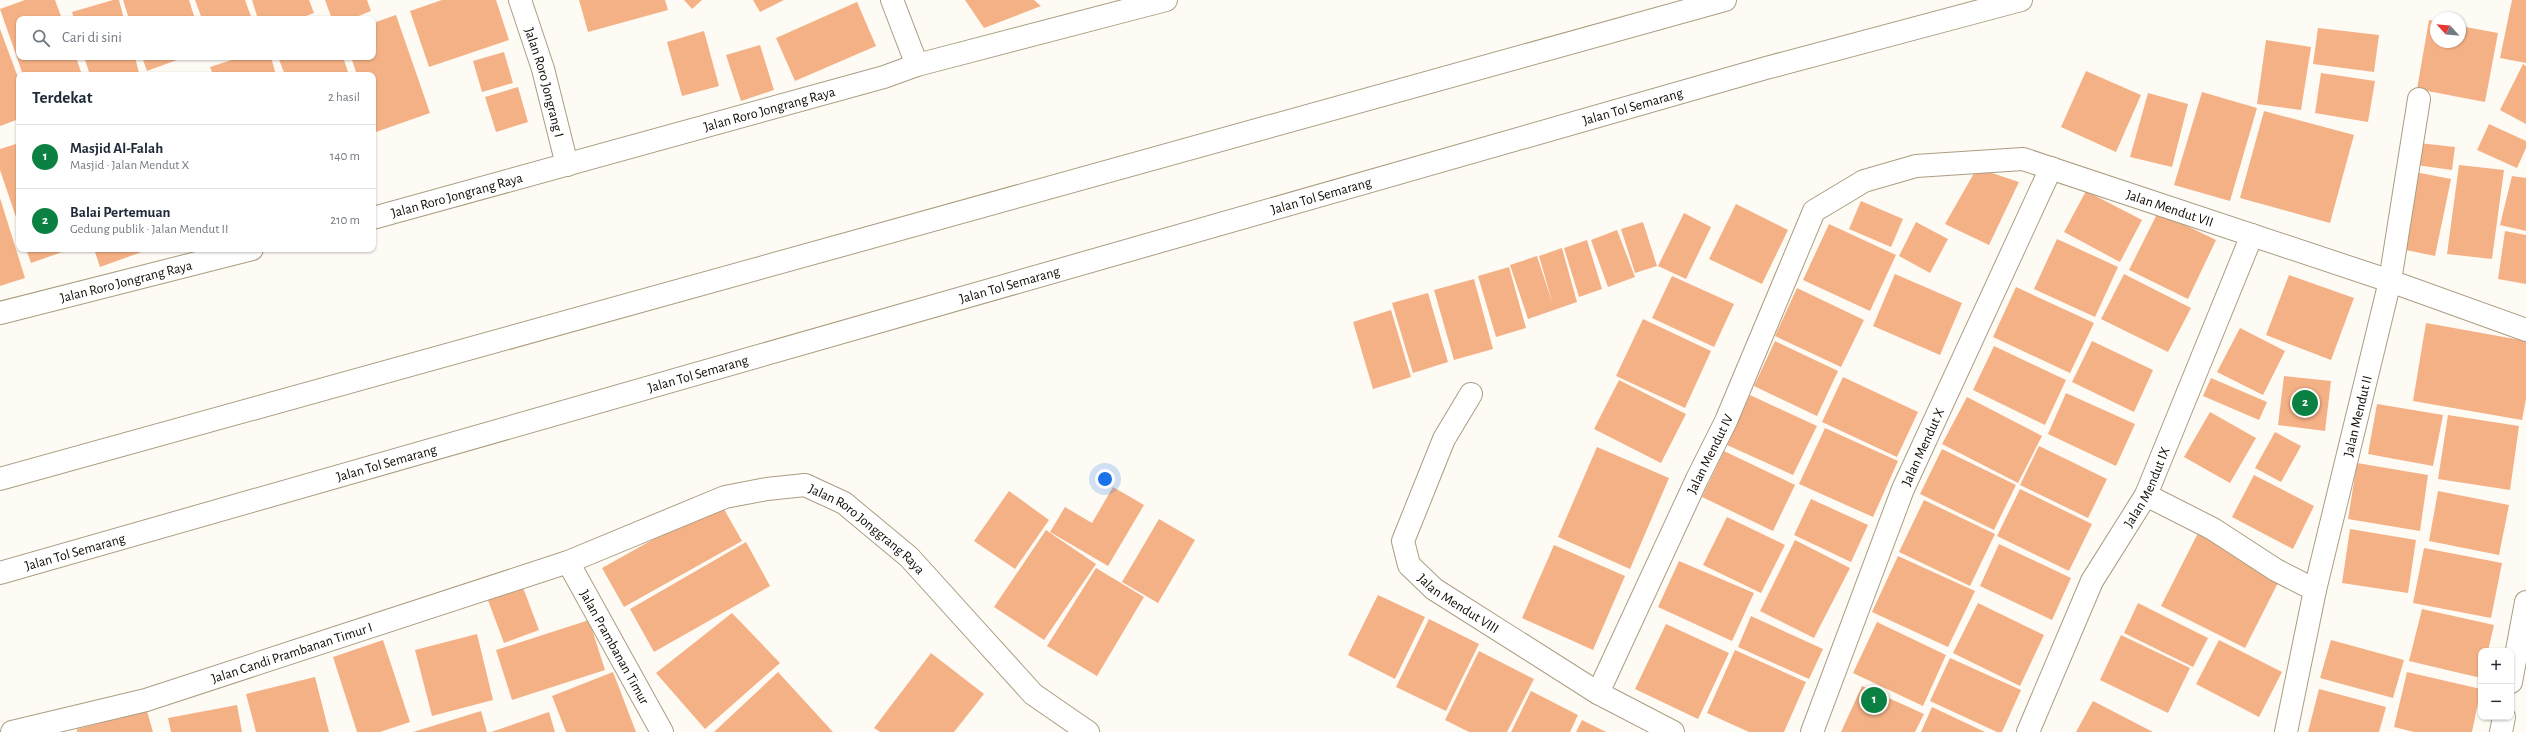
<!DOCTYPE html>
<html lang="id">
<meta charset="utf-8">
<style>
:root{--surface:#fff;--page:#f6f6f7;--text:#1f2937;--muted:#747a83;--line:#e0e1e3;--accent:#0b8043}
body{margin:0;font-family:"Alegreya Sans",sans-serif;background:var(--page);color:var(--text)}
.controls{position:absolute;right:12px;bottom:12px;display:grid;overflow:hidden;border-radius:8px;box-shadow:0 1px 3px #0004}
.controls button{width:36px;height:36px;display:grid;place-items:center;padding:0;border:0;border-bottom:1px solid var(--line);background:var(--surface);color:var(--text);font:20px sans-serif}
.compass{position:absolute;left:2430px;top:12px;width:36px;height:36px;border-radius:50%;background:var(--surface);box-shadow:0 1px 3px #0004;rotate:296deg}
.you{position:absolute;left:1105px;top:479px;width:14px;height:14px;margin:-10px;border:3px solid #fff;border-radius:50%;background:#1a73e8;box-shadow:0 0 0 6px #1a73e833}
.badge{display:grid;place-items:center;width:26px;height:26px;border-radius:50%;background:var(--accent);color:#fff;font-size:13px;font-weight:700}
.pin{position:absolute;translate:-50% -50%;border:2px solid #fff;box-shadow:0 1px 4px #0006}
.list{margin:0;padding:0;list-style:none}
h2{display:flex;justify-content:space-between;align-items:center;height:52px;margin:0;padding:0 16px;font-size:17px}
h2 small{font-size:13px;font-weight:400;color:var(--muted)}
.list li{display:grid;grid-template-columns:26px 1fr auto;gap:12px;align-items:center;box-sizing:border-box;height:64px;padding:0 16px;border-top:1px solid var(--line)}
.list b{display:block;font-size:15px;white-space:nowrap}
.list p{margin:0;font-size:13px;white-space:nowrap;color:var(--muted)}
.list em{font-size:13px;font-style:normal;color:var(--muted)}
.icon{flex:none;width:22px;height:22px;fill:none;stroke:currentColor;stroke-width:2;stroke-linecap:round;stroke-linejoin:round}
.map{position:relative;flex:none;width:2526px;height:732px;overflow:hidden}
.search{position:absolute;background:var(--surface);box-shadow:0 1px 3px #0004;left:16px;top:16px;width:360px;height:44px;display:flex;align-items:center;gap:10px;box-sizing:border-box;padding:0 14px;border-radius:8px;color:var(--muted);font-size:15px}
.panel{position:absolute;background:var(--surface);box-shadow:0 1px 3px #0004;left:16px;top:72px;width:360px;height:180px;border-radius:8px}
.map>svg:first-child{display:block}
.building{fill:#f5b186}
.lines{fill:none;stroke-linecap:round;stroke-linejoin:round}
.minor-casing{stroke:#ac9d80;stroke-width:24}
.highway-casing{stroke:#ac9d80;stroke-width:24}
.minor{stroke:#fff;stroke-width:22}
.highway{stroke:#fff;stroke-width:22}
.labels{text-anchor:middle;stroke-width:3;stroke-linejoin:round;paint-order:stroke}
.street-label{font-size:14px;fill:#100a03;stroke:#fff}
</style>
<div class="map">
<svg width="2526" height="732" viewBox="0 0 2526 732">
<rect width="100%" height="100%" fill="#fefbf5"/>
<g class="building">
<polygon points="25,0 55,0 62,19 19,19 19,57 76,57 82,75 23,75 0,9"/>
<polygon points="113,0 119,0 124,19 74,19 72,12"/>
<polygon points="123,0 189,0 195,19 129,19"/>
<polygon points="195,0 245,0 252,19 202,19"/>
<polygon points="252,0 309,0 314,13 298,19 258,19"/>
<polygon points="325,0 367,0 371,11 351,19 332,19"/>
<polygon points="442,0 496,0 509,40 429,67 410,11"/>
<polygon points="579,0 665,0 668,10 588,32"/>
<polygon points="684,0 702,0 692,9"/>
<polygon points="753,0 784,0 760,12"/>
<polygon points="965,0 1034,0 1041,6 984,28"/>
<polygon points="2512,0 2526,0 2526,63 2500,58"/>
<polygon points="857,2 876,46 795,81 776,38"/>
<polygon points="396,15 430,113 376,132 373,122 373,75 357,75 351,57 373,57 373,23"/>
<polygon points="2429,20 2436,21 2436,42 2460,42 2460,26 2498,33 2485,102 2417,89"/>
<polygon points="2318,28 2379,35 2374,72 2313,64"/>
<polygon points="0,29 19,80 19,119 0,126"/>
<polygon points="704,31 719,86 682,96 667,42"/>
<polygon points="2266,40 2311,47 2301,110 2257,104"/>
<polygon points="760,45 774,90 741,101 726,55"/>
<polygon points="504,52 513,83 482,92 473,61"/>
<polygon points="84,57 135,57 139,73 90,75"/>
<polygon points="142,57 185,57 147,71"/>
<polygon points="241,57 271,57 276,75 213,75 210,67"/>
<polygon points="278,57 343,57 349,75 285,75"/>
<polygon points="2523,64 2526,66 2526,124 2500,110"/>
<polygon points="2086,71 2141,95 2116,152 2061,127"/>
<polygon points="2321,73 2375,81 2368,122 2315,113"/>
<polygon points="518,87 528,122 496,132 485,97"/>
<polygon points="2202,92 2257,108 2230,201 2174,185"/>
<polygon points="2148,93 2188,104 2172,167 2130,157"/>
<polygon points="2264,111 2354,135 2330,223 2240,198"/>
<polygon points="2489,124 2526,141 2526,148 2517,168 2477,150"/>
<polygon points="19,143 19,226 0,170 0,149"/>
<polygon points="2419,143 2455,147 2452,170 2416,165"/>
<polygon points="2459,165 2504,170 2492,259 2447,254"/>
<polygon points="1977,168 2019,182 1989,245 1945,224"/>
<polygon points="2415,172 2451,179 2435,256 2401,249"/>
<polygon points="2512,176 2526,178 2526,231 2500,225"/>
<polygon points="2086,191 2142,220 2120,262 2064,232"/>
<polygon points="0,198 25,278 0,286"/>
<polygon points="1861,201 1903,219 1891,247 1849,229"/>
<polygon points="1736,204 1788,230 1762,284 1709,259"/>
<polygon points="2158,212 2216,240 2188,299 2129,270"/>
<polygon points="1684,213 1711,227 1686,279 1658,266"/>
<polygon points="1643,222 1657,266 1635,273 1621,229"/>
<polygon points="1916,222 1948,239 1930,273 1899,256"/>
<polygon points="1829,224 1896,255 1870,311 1803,280"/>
<polygon points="1617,230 1635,277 1608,287 1591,240"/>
<polygon points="2505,231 2526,235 2526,284 2498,279"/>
<polygon points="2057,239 2118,267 2095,317 2034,289"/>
<polygon points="1587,240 1602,289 1579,297 1564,248"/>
<polygon points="1562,248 1577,302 1528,319 1510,265 1537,256 1553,305 1539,256"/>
<polygon points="26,249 71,249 31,263"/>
<polygon points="94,249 150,249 100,267"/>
<polygon points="1509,267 1526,328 1496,337 1478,276"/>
<polygon points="1895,274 1962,303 1940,355 1873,326"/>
<polygon points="2124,274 2191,308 2168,352 2101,319"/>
<polygon points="2289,275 2354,298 2331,360 2266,335"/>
<polygon points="1672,276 1734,304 1714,347 1652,318"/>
<polygon points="1474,279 1493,349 1454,360 1434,290"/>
<polygon points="2016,287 2094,323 2070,373 1993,337"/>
<polygon points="1797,288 1864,320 1841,367 1775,336"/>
<polygon points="1428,293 1448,362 1413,373 1392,303"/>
<polygon points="1391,310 1411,377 1373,389 1353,322"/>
<polygon points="1643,319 1711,351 1685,408 1616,376"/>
<polygon points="2426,323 2526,341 2526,399 2522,420 2413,401"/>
<polygon points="2240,328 2285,351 2263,395 2217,372"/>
<polygon points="1775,341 1838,371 1817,416 1754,386"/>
<polygon points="2092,341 2153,370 2134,412 2072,382"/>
<polygon points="1994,346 2066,380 2045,425 1973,390"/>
<polygon points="2284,376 2331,381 2325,431 2278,425"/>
<polygon points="1843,377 1918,412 1897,457 1822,422"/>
<polygon points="2211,378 2267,402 2259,420 2203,396"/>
<polygon points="1619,380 1686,414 1661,463 1594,429"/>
<polygon points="2066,393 2135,424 2116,466 2048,434"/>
<polygon points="1750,395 1817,426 1793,475 1727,445"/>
<polygon points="1967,397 2042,436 2018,483 1942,444"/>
<polygon points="2377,404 2443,415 2433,466 2368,454"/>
<polygon points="2210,412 2256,438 2230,483 2184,457"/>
<polygon points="2448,415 2519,426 2510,490 2438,479"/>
<polygon points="1825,428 1898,461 1873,517 1799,484"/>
<polygon points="2275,432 2301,446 2281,482 2255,468"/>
<polygon points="2039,446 2107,479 2088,518 2020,485"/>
<polygon points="1597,447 1669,478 1630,569 1558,537"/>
<polygon points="1942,449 2016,485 1994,530 1920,494"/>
<polygon points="1724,451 1795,485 1773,531 1702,497"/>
<polygon points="2357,463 2428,475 2420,531 2348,519"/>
<polygon points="2254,475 2314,506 2293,549 2232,517"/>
<polygon points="1113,487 1144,505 1108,566 1050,532 1065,507 1092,523"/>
<polygon points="2020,489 2092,524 2069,571 1997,536"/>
<polygon points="1009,491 1049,520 1015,569 974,541"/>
<polygon points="2438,491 2509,505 2499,555 2429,541"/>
<polygon points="1811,499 1868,525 1851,562 1794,535"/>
<polygon points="1924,500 1995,534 1970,586 1899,552"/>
<polygon points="720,502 742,541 624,607 602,568"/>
<polygon points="1727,517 1785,545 1761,593 1703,565"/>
<polygon points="1159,519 1195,540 1158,603 1122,582"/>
<polygon points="2350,529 2416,540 2408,593 2342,583"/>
<polygon points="1046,530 1096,564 1044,640 994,607"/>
<polygon points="2198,533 2282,575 2245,648 2161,606"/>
<polygon points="1795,540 1850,568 1814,638 1760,611"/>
<polygon points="746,542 770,586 654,652 630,609"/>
<polygon points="1999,544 2071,578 2052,620 1980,586"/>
<polygon points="1554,545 1625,576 1593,650 1522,618"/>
<polygon points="2424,548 2502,563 2491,618 2413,603"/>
<polygon points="1898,556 1975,591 1948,647 1872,612"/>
<polygon points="1679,561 1754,593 1732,641 1658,607"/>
<polygon points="1096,568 1144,597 1097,676 1047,646"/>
<polygon points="521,582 539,630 504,643 486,595"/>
<polygon points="1378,595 1425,617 1395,679 1348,655"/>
<polygon points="1978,603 2044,635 2020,686 1953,653"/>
<polygon points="2138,603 2208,638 2193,667 2124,633"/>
<polygon points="2422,609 2494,625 2488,651 2481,651 2481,678 2409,661"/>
<polygon points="732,613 780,663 705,729 656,673"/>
<polygon points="1751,616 1823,649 1809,679 1738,647"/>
<polygon points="1429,619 1479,644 1446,711 1396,687"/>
<polygon points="589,620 605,670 512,700 496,650"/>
<polygon points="1877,622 1946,655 1923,706 1853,673"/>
<polygon points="1666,624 1729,653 1698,719 1635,689"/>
<polygon points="477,634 493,700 432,716 415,650"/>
<polygon points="2121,635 2190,668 2168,713 2100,680"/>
<polygon points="383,640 410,722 380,732 357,732 333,657"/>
<polygon points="2219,640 2282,672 2259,717 2196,684"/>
<polygon points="2331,640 2404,660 2393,698 2320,678"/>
<polygon points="1735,650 1806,682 1784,732 1749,732 1707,713"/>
<polygon points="1479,651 1534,679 1507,732 1469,732 1445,720"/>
<polygon points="931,653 984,694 954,732 880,732 874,728"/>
<polygon points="1950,658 2021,690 2002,732 1997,732 1930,701"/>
<polygon points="613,672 636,732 566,732 552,696"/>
<polygon points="778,672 833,732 714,732"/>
<polygon points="2407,672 2481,689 2472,732 2414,732 2394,727"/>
<polygon points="315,677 329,732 256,732 246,694"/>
<polygon points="1862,686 1924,714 1915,732 1841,732"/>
<polygon points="2319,689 2386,707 2379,732 2308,732"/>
<polygon points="1531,691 1578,715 1570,732 1511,732"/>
<polygon points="2093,701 2153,732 2076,732"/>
<polygon points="237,705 242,732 171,732 168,718"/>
<polygon points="1932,707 1985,732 1921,732"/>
<polygon points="147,711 153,732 77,732 77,729"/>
<polygon points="481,711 487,732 413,732"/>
<polygon points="549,712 555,732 491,732"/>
<polygon points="1582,720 1606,732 1576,732"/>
</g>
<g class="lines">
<g class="minor-casing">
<g id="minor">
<path id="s1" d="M520,0L543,69L567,165"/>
<polyline points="892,0 917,65"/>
<path id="s2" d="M373,218L884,77L917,65L1166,0"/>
<path id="s3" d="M0,313L252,249"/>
<path id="s4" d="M1471,394L1444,439L1403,541L1409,565L1434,589L1598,693L1673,732"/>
<polyline points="2146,495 2213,529 2276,570 2315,590"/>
<path id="s5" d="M568,562L662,732"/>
<polyline points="2511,682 2526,602"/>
<path id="s6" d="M1598,693L1697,479L1726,421L1814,211L1864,181L1916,166L2023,159L2390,281L2526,330"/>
<path id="s7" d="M12,732L146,700L568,562L725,497L767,489L805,485L844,503L909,557L1033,694L1088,732"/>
<path id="s8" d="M1812,732L1903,489L2051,168"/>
<path id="s9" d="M2028,732L2092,581L2146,495L2252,235"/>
<path id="s10" d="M2286,732L2315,590L2390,281L2419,99"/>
<polyline points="2501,732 2504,717"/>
</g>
</g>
<g class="highway-casing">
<g id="highway">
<polyline points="0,479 1725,0"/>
<path id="s11" d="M0,573L1766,68L2021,0"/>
</g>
</g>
<use href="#minor" class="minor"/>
<use href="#highway" class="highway"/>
</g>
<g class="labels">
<g class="street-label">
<text dy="5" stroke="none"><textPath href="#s1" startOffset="86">Jalan Roro Jongrang I</textPath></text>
<text dy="5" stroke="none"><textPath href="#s11" startOffset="1698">Jalan Tol Semarang</textPath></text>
<text dy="5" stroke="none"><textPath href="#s2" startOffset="411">Jalan Roro Jongrang Raya</textPath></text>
<text dy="5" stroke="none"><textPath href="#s2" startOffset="87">Jalan Roro Jongrang Raya</textPath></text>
<text dy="5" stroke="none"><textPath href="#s11" startOffset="1374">Jalan Tol Semarang</textPath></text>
<text dy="5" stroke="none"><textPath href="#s6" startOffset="903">Jalan Mendut VII</textPath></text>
<text dy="5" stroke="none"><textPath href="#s3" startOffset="130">Jalan Roro Jongrang Raya</textPath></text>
<text dy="5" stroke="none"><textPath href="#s11" startOffset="1050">Jalan Tol Semarang</textPath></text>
<text dy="5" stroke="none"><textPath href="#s11" startOffset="726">Jalan Tol Semarang</textPath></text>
<text dy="5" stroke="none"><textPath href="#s10" startOffset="324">Jalan Mendut II</textPath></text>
<text dy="5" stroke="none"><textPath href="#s8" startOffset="306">Jalan Mendut X</textPath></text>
<text dy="5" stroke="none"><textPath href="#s6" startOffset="264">Jalan Mendut IV</textPath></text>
<text dy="5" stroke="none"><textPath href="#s11" startOffset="402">Jalan Tol Semarang</textPath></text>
<text dy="5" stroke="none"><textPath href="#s9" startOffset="273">Jalan Mendut IX</textPath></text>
<text dy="5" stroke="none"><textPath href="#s7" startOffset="909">Jalan Roro Jonggrang Raya</textPath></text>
<text dy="5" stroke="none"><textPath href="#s11" startOffset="78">Jalan Tol Semarang</textPath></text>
<text dy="5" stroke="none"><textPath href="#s4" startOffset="250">Jalan Mendut VIII</textPath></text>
<text dy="5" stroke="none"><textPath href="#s5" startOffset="97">Jalan Prambanan Timur</textPath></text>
<text dy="5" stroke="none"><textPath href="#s7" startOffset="291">Jalan Candi Prambanan Timur I</textPath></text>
</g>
</g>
</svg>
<div class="controls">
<button>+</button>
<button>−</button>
</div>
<svg class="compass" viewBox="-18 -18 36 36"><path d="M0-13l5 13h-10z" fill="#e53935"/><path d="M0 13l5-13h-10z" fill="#747a83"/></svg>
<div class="you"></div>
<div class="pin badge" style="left:1874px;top:700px">1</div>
<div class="pin badge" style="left:2305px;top:403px">2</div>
<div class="search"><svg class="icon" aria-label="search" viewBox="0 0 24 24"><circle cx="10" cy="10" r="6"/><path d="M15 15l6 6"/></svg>Cari di sini</div>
<section class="panel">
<h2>Terdekat<small>2 hasil</small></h2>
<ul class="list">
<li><span class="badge">1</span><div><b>Masjid Al-Falah</b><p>Masjid · Jalan Mendut X</p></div><em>140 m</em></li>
<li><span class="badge">2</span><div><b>Balai Pertemuan</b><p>Gedung publik · Jalan Mendut II</p></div><em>210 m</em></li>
</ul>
</section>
</div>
